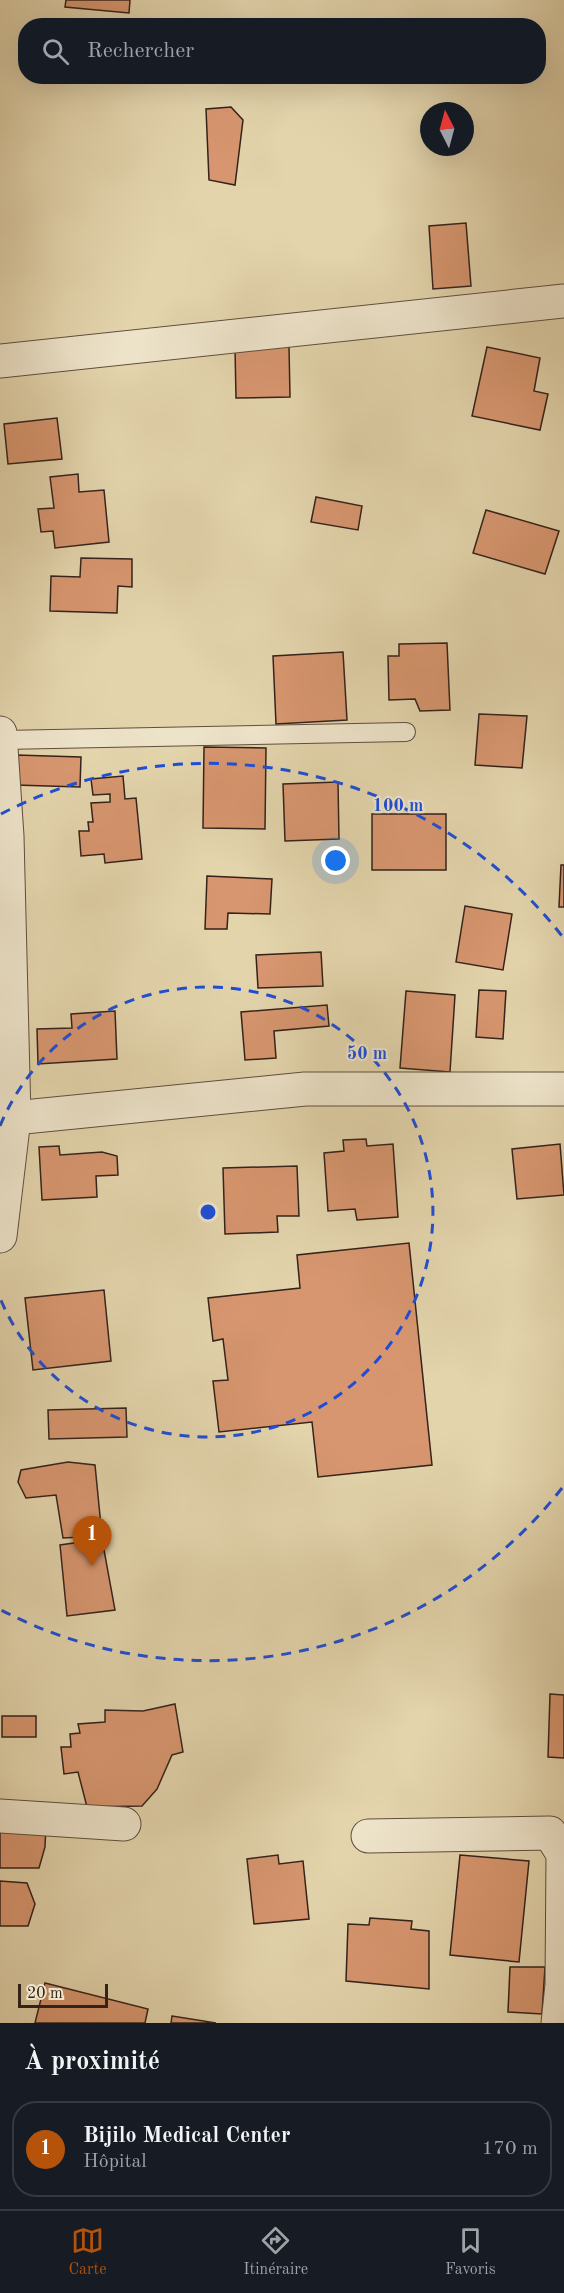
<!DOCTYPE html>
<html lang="fr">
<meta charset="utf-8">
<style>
:root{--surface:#171b24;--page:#20242c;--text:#f1f3f6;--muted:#9ea1a6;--line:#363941;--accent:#b45309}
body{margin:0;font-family:"Old Standard TT",serif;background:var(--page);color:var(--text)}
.compass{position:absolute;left:420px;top:102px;width:54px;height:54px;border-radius:50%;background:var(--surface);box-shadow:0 6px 24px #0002;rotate:354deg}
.scale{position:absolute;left:18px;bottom:15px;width:90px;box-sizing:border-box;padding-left:6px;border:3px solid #34221b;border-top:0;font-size:16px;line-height:21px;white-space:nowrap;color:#34221b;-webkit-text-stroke:4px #ede3c9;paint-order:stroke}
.you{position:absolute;left:336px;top:861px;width:21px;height:21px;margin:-15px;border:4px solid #fff;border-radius:50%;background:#1a73e8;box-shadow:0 0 0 9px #1a73e833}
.badge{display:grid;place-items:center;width:39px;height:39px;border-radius:50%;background:var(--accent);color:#fff;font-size:20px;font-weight:700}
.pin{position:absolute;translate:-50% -50px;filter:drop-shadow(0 2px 3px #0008)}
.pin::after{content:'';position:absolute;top:32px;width:21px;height:18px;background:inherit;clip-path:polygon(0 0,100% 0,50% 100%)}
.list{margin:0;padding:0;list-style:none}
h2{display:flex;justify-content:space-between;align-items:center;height:78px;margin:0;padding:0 24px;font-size:26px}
h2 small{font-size:20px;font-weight:400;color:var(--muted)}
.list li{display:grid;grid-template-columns:39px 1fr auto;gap:18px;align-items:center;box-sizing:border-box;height:96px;margin:0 12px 12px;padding:0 12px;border:2px solid var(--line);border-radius:24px}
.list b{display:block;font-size:22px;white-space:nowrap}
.list p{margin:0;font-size:20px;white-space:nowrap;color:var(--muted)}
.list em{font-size:20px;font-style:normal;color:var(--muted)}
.icon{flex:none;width:33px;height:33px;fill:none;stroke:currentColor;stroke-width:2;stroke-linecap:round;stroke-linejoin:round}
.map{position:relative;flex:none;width:564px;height:2023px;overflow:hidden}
.search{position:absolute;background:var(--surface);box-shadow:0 6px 24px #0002;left:18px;right:18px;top:18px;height:66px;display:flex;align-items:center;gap:15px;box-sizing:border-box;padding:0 21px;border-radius:24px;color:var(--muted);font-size:22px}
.sheet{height:186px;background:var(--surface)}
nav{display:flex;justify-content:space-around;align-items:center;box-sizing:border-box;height:84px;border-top:2px solid var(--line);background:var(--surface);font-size:16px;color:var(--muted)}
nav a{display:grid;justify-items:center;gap:3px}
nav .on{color:var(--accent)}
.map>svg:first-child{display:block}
.building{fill:#d7966f;stroke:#34221b;stroke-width:1.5}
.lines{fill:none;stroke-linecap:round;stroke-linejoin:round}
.service-casing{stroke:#604e3f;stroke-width:20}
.minor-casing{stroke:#604e3f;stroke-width:35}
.service{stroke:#ede3c9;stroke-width:18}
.minor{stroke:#ede3c9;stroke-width:33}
.ring{fill:none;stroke:#1d4ed8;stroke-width:3;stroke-dasharray:10 8}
.centre{fill:#1d4ed8;stroke:#ede3c9;stroke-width:3}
.ring-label{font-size:18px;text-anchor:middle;font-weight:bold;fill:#1d4ed8;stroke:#ede3c9;stroke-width:4.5;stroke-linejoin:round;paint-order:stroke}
</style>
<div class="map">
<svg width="564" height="2023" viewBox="0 0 564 2023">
<rect width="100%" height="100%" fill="#e3d4ac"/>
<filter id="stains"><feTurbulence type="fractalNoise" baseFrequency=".00333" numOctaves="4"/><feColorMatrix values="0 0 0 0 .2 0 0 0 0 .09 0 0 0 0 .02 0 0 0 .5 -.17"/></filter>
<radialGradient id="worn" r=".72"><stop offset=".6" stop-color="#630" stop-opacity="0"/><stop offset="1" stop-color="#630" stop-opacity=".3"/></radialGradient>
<g class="building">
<polygon points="66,0 130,0 129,13 65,7"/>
<polygon points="231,107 243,120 235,185 209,180 206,109"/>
<polygon points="466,223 471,286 433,289 429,226"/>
<polygon points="289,346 290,397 236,398 235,348"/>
<polygon points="487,347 540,358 534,391 548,394 540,430 472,416"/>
<polygon points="57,418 62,459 8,464 4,424"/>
<polygon points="78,474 79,492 104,490 109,542 55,548 53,531 41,532 38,509 54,508 50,477"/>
<polygon points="316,497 362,506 358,530 311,522"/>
<polygon points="486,510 559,531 545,574 473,553"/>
<polygon points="81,558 132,559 132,587 118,586 117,613 50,611 51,576 80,577"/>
<polygon points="447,643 450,710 420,711 415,699 389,700 388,656 399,656 399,644"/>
<polygon points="343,652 347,720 276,724 273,656"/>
<polygon points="479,714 527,716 522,768 475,765"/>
<polygon points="204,747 266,748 265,829 203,828"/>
<polygon points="16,755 81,757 80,787 15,785"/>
<polygon points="123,776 125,799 136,798 142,859 105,863 104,854 81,856 79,831 89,831 88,822 93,822 91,803 110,802 110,794 93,795 91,779"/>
<polygon points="338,782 339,839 285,841 283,784"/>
<rect x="372" y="814" width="74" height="56"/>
<polygon points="561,865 564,865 564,907 559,907"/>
<polygon points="207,876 272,879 270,914 228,913 227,929 205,929"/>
<polygon points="465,906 512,914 503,970 456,962"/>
<polygon points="321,952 323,986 258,988 256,955"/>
<polygon points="479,990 506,991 503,1039 476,1037"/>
<polygon points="406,991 455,995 450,1072 400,1068"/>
<polygon points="327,1005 329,1026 274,1031 276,1058 245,1060 241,1012"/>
<polygon points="115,1011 117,1059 38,1064 37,1029 72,1028 71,1014"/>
<polygon points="366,1139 367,1146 393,1144 398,1217 357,1220 355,1209 328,1211 324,1153 344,1151 343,1140"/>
<polygon points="560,1144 564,1195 517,1199 512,1149"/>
<polygon points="59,1146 60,1155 102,1152 117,1156 118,1175 96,1176 97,1197 42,1200 39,1147"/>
<polygon points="297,1166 299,1216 277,1216 278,1232 225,1234 223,1168"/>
<polygon points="409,1243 432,1465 318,1477 312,1422 219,1432 213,1381 228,1380 223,1339 213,1341 208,1298 300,1288 297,1255"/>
<polygon points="104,1290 111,1361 33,1370 25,1298"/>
<polygon points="126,1408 127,1437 49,1439 48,1410"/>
<polygon points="68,1462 95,1465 102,1536 63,1538 56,1495 26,1498 18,1482 21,1470"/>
<polygon points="102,1539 115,1610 67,1616 60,1545"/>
<polygon points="550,1694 564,1695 564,1758 548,1757"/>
<polygon points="175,1704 183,1752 172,1755 157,1789 142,1806 87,1807 78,1772 64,1774 61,1747 71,1747 70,1734 80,1733 78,1724 105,1722 105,1710 143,1711"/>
<rect x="2" y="1716" width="34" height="21"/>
<polygon points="46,1825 45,1847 39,1868 0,1868 0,1827"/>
<polygon points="278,1855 279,1864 303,1861 309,1919 254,1924 247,1859"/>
<polygon points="460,1855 529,1861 519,1962 450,1955"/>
<polygon points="0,1881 27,1883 35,1904 28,1926 0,1926"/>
<polygon points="370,1918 412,1921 411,1929 429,1931 429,1989 346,1981 348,1924 369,1925"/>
<polygon points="510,1967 545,1967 542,2014 508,2012"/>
<polygon points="45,1983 148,2009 145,2023 35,2023"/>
<polygon points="172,2016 216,2023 171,2023"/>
</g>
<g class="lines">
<g class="service-casing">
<polyline id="service" points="2,740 406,732"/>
</g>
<g class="minor-casing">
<g id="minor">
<polyline points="0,361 564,301"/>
<polyline points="0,733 7,836 14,1118 0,1236"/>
<polyline points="14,1118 305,1089 564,1089"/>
<polyline points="0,1816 124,1824"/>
<polyline points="368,1836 550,1833 563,1854 562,1985 558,2023"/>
</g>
</g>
<use href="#service" class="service"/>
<use href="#minor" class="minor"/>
</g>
<g class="ring">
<path d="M0 1126A225 225 0 1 1 0 1298"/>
<path d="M562 1488A449 449 0 0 1 1 1610M1 814A449 449 0 0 1 562 936"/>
</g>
<circle cx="208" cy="1212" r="9" class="centre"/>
<g class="ring-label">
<text x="398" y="811">100 m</text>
<text x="367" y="1059">50 m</text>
</g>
<rect width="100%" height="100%" filter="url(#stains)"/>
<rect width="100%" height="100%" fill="url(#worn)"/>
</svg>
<svg class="compass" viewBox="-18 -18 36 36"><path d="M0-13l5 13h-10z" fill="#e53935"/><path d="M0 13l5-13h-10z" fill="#9ea1a6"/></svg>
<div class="scale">20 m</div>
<div class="you"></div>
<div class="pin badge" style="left:92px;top:1566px">1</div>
<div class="search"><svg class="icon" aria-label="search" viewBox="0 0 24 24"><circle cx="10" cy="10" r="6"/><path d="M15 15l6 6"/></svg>Rechercher</div>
</div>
<section class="sheet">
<h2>À proximité<small></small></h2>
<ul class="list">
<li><span class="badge">1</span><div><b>Bijilo Medical Center</b><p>Hôpital</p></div><em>170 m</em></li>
</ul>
</section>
<nav>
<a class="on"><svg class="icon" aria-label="map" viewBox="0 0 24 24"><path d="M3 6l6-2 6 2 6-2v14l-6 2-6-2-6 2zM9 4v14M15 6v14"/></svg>Carte</a>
<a><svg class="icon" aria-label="directions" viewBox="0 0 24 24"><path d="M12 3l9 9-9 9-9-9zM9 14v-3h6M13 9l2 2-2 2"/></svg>Itinéraire</a>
<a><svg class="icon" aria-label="saved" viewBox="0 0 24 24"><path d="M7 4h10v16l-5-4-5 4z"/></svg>Favoris</a>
</nav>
